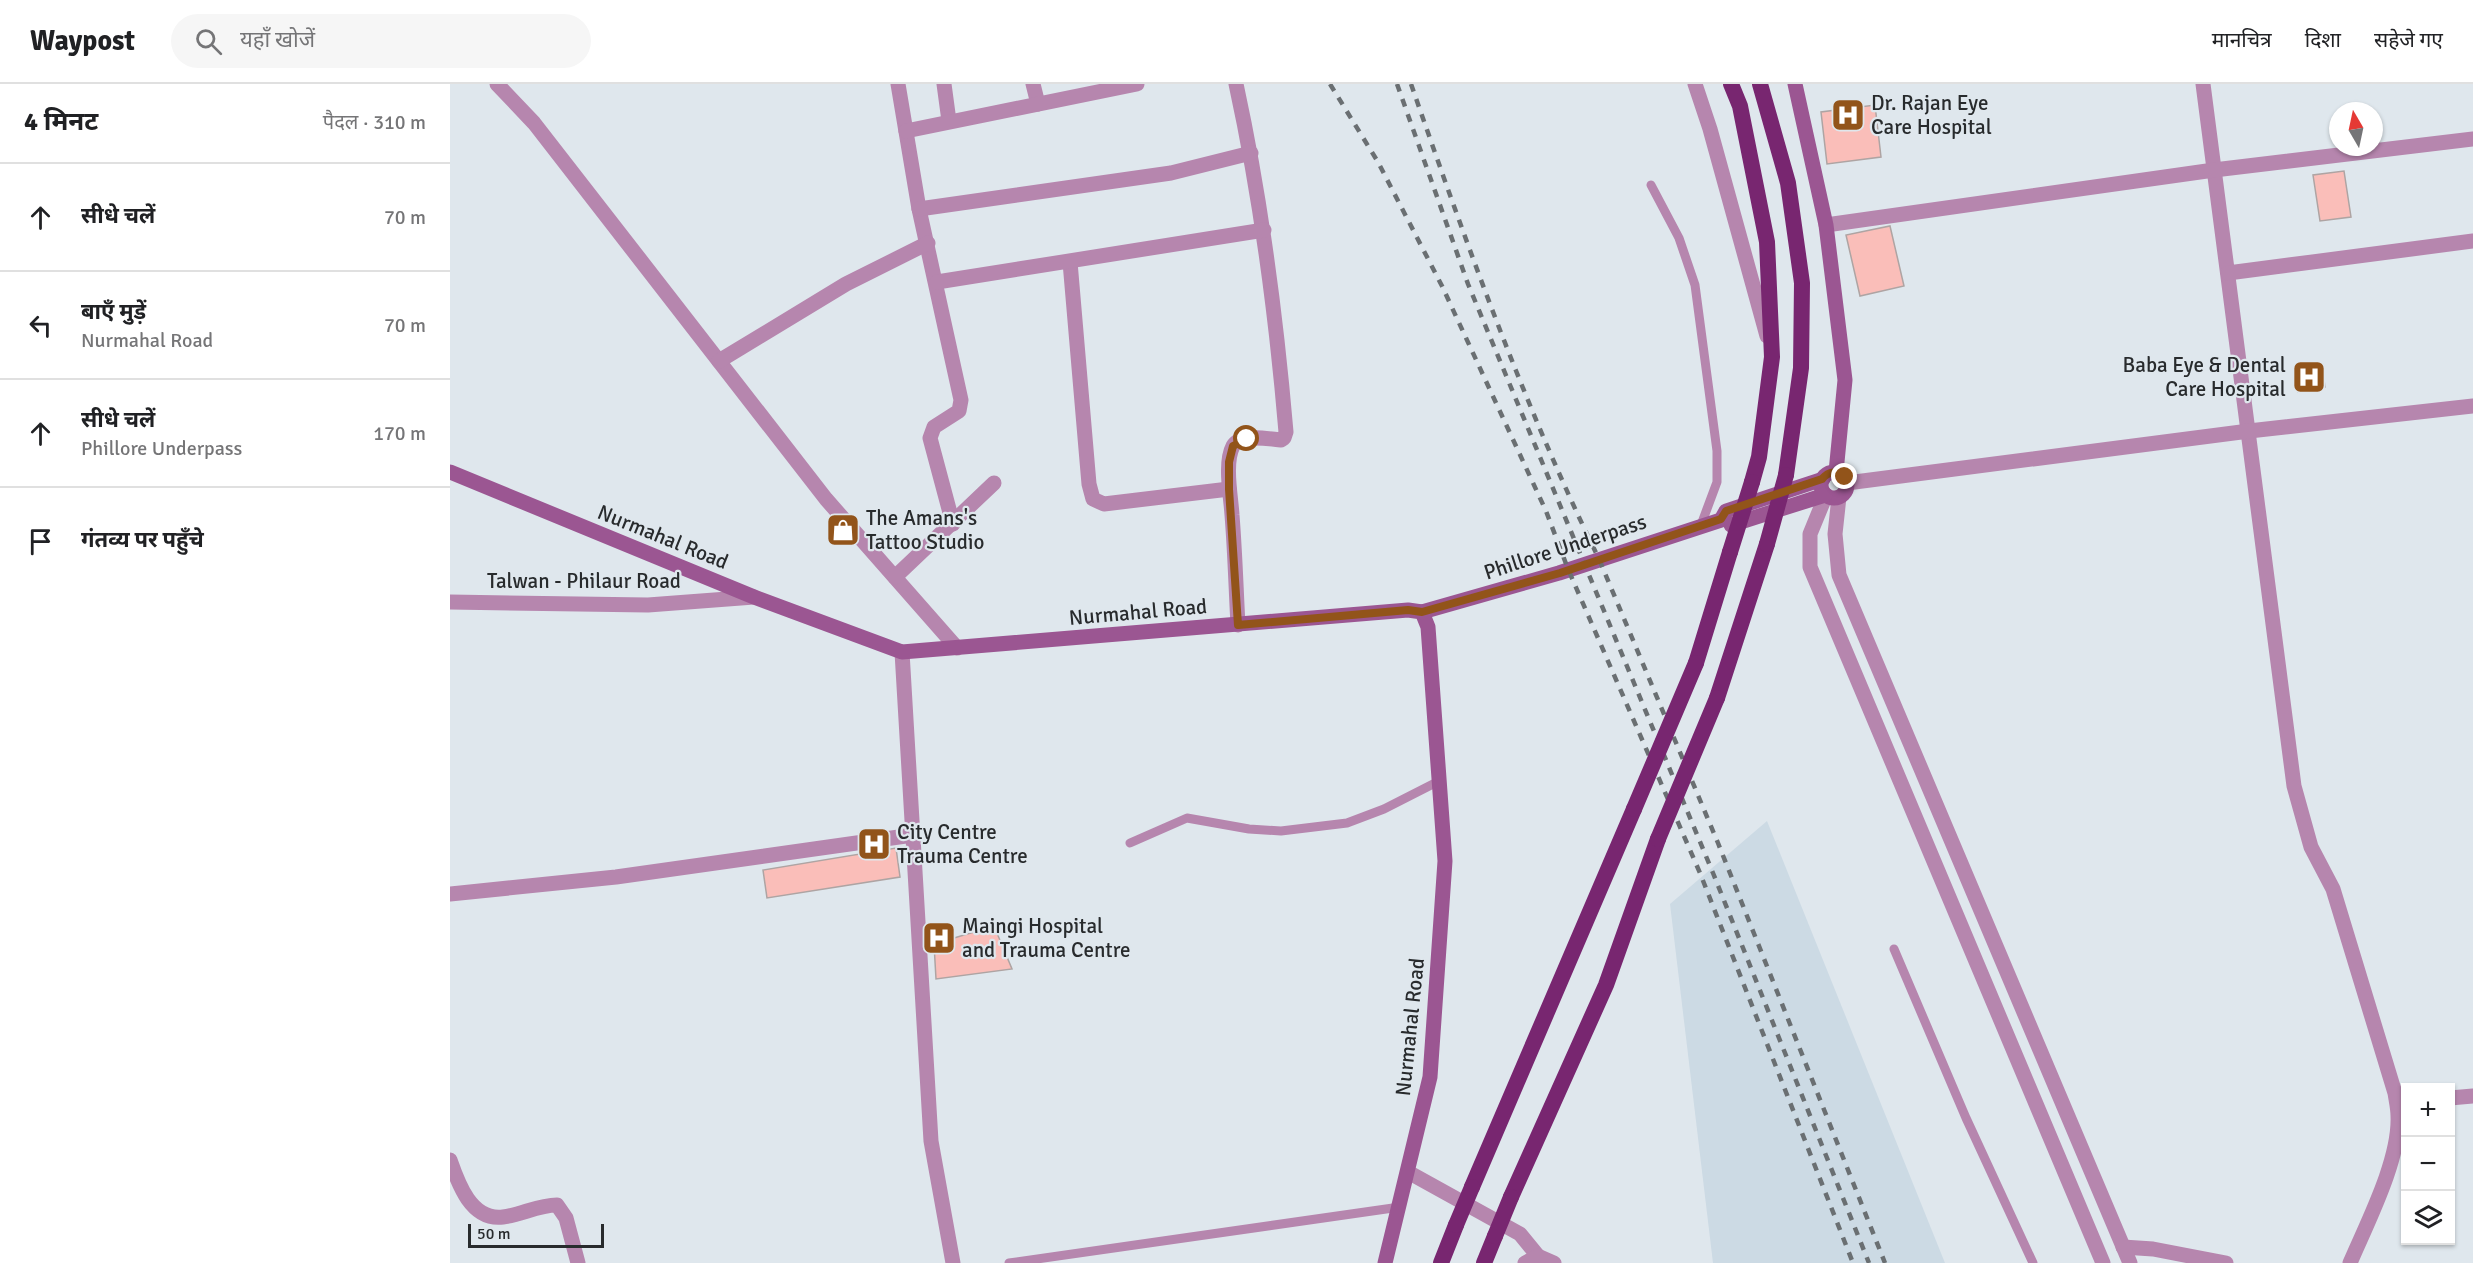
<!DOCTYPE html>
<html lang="hi">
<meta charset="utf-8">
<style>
:root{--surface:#fff;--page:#f6f6f6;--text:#202124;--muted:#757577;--line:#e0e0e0}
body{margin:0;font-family:Signika,"Noto Sans Devanagari",sans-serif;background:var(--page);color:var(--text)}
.controls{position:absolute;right:18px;bottom:18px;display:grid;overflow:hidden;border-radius:0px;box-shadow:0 2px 4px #0004}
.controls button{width:54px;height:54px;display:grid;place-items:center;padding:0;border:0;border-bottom:2px solid var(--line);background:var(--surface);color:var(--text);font:30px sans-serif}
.compass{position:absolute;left:1879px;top:18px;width:54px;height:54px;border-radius:50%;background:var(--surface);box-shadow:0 2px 4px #0004;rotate:351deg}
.scale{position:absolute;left:18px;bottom:15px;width:136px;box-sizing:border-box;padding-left:6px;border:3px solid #282b2d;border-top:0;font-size:16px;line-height:21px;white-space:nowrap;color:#282b2d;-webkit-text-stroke:4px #dfe7ed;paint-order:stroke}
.stop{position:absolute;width:18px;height:18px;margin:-14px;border:4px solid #92541a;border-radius:50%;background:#fff}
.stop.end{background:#92541a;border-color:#fff;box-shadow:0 2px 6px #0008}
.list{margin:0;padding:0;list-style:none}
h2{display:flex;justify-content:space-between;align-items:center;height:78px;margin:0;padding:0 24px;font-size:26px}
h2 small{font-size:20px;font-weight:400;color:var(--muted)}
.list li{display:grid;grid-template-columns:39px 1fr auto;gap:18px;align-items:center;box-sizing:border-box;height:108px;padding:0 24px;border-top:2px solid var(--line)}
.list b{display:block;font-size:22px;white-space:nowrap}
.list p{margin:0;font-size:20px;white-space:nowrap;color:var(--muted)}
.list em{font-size:20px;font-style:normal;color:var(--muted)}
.icon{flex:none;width:33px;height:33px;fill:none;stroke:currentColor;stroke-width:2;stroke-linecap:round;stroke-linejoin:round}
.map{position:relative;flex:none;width:2023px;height:1179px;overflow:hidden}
header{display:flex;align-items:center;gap:36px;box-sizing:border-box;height:84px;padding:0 30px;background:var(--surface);border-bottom:2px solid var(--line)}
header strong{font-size:28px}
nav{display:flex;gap:33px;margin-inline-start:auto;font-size:21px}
.search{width:420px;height:54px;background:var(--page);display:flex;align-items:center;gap:15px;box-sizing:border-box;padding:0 21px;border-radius:33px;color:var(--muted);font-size:22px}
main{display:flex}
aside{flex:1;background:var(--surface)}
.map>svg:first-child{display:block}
.built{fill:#ccdae4}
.building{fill:#fabeb9;stroke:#aea4a3;stroke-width:1.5}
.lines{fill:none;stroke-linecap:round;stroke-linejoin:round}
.service{stroke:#b686ae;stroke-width:9}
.minor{stroke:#b686ae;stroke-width:15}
.tertiary{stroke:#b686ae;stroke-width:15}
.secondary{stroke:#9b5692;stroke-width:15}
.trunk{stroke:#782670;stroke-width:16}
.rail{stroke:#6a6f72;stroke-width:4.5;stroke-dasharray:8 8;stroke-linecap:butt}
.trunk-bridge{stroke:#782670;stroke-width:16}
.route{stroke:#92541a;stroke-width:8}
.labels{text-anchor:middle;stroke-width:4.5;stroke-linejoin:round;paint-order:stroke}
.poi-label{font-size:21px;fill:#282b2d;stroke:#dfe7ed;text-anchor:start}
.street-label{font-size:21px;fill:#282b2d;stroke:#dfe7ed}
</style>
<header>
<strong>Waypost</strong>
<div class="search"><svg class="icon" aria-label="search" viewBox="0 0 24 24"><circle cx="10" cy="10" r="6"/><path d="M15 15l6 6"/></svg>यहाँ खोजें</div>
<nav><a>मानचित्र</a><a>दिशा</a><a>सहेजे गए</a></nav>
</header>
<main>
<aside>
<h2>4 मिनट<small>पैदल · 310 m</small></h2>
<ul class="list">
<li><svg class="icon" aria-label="ahead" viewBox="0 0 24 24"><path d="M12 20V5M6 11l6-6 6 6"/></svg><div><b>सीधे चलें</b></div><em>70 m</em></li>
<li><svg class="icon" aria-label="left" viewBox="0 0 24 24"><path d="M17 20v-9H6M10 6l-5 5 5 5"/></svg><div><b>बाएँ मुड़ें</b><p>Nurmahal Road</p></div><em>70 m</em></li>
<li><svg class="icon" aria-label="ahead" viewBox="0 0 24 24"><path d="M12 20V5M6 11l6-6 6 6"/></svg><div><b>सीधे चलें</b><p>Phillore Underpass</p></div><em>170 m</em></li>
<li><svg class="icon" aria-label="arrive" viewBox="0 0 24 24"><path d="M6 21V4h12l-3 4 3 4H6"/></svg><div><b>गंतव्य पर पहुँचे</b></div></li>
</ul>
</aside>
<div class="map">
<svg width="2023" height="1179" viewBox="0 0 2023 1179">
<rect width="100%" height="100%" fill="#dfe7ed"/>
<polygon class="built" points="1317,737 1495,1179 1263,1179 1220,820"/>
<g class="building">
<polygon points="1425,21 1431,73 1377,80 1371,28"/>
<polygon points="1894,87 1901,133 1870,137 1863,91"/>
<polygon points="1440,142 1454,202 1410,212 1396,151"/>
<polygon points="1872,282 1875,303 1848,308 1844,284"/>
<polygon points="446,764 450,793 317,814 313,786"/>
<polygon points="544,842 562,885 486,895 484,860"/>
</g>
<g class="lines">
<g class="service">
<polyline points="1201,101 1229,154 1245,201 1267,367 1267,398 1251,441"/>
<polyline points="680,759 737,734 799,745 831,747 897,739 934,725 989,697"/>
<polyline points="1444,865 1516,1034 1583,1179"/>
<polyline points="559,1179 950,1123"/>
</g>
<g class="minor">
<polyline points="47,0 84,39 376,415 507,564"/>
<polyline points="448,0 469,125 511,316 509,327 484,343 480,354 503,440"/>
<polyline points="494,0 499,37"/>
<polyline points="583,0 588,20"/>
<path d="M786,0C811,115 826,230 836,348L834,354L831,356C819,355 790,349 783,362C774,379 781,413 782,431C785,468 786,505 788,541"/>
<path d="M1753,0L1844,702L1861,763L1883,805L1945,1009C1946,1016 1948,1024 1948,1032C1950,1076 1917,1139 1900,1179"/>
<polyline points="456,47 687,0"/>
<polyline points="469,125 721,89 801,69"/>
<polyline points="1376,141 1764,86 2023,55"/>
<polyline points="620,178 639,400 643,415 654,420 779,405"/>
<polyline points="1778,189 2023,157"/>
<polyline points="487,198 814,146"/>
<polyline points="269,277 396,200 478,159"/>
<polyline points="445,493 544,399"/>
<polyline points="452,568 481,1057 503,1179"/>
<polyline points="0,810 166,793 463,751"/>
<polyline points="2000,1014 2023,1012"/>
<path d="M0,1076C8,1099 21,1137 53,1133C71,1131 88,1121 107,1121L116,1134L128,1179"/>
<polyline points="958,1088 1070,1150 1088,1172"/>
<polyline points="1673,1163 1703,1165 1776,1179"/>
<polyline points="1075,1179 1088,1172 1104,1179"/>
</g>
<g class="tertiary">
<polyline points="1245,0 1260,45 1317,252"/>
<polyline points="1397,399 1799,347 2023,322"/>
<polyline points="1376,411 1360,450 1360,483 1653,1179"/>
<polyline points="1389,413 1385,450 1389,491 1680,1179"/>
<polyline points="0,518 198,521 304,513"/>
</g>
<g class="secondary">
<polyline points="1345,0 1376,141 1395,296 1386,388"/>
<circle cx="1384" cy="401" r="13"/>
<polyline points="0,388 304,513 452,568 958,526 972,528 978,543 995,777 980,993 935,1179"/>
<polyline points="1281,441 1375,411"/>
<polyline points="972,528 1109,489 1271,436 1276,427 1373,395"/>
</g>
<g class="trunk">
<polyline points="1281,0 1290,22 1317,158 1322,273 1309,373 1302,398"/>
<polyline points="1310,0 1338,99 1352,199 1351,284 1336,391"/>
<polyline points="1246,579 1280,468"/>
<polyline points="1267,614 1317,460"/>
<polyline points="1022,1103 1184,725"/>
<polyline points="1061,1113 1156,901 1208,755"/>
<polyline points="991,1179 1006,1141"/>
<polyline points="1034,1179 1045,1152"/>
</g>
<g class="rail">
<polyline points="880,0 928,78 992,202 1096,427 1118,485 1250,789 1403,1179"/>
<polyline points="947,0 1018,200 1263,789 1419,1179"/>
<path d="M961,0C1017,161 1074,322 1149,475L1268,759L1435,1179"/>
</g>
<g class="trunk-bridge">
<polyline points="1317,460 1336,391"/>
<polyline points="1280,468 1302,398"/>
<polyline points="1184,725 1246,579"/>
<polyline points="1208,755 1267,614"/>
<polyline points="1006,1141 1022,1103"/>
<polyline points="1045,1152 1061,1113"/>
</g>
</g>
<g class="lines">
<path class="route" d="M797,355L783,362L779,378V405L788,541L958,526L972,528L1110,489L1271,435L1276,427L1372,395C1379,387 1387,386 1395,393"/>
</g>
<defs>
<g id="hospital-square" transform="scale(1.725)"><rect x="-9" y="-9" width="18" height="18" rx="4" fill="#92541a" stroke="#dfe7ed"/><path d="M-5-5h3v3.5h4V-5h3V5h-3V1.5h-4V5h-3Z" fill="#fff"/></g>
<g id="shop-square" transform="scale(1.725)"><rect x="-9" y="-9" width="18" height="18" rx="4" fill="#92541a" stroke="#dfe7ed"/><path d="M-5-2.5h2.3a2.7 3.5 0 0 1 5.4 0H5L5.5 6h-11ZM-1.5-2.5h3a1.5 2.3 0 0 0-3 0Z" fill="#fff"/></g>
</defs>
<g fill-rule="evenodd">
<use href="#hospital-square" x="1398" y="31"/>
<use href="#hospital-square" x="1859" y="293"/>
<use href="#shop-square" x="393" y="446"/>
<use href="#hospital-square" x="424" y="760"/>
<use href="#hospital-square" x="489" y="854"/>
</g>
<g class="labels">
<g class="poi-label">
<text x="1421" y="26">Dr. Rajan Eye<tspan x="1421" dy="24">Care Hospital</tspan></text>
<text x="1836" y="288" text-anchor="end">Baba Eye &amp; Dental<tspan x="1836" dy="24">Care Hospital</tspan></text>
<text x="416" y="441">The Amans's<tspan x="416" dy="24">Tattoo Studio</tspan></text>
<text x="447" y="755">City Centre<tspan x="447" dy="24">Trauma Centre</tspan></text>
<text x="512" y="849">Maingi Hospital<tspan x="512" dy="24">and Trauma Centre</tspan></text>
</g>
<g class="street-label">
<text transform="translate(213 453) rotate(22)" y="7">Nurmahal Road</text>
<text transform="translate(1115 463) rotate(-18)" y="7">Phillore Underpass</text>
<text x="134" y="504">Talwan - Philaur Road</text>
<text transform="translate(688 528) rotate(-5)" y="7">Nurmahal Road</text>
<text transform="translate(960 943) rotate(-84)" y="7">Nurmahal Road</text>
</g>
</g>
</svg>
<div class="controls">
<button>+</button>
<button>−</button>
<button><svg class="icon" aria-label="layers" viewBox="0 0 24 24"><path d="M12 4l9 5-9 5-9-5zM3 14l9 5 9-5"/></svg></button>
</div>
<svg class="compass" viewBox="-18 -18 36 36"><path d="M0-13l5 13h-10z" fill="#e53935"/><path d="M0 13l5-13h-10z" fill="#757577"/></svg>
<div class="scale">50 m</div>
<div class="stop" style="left:797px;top:355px"></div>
<div class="stop end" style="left:1395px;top:393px"></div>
</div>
</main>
